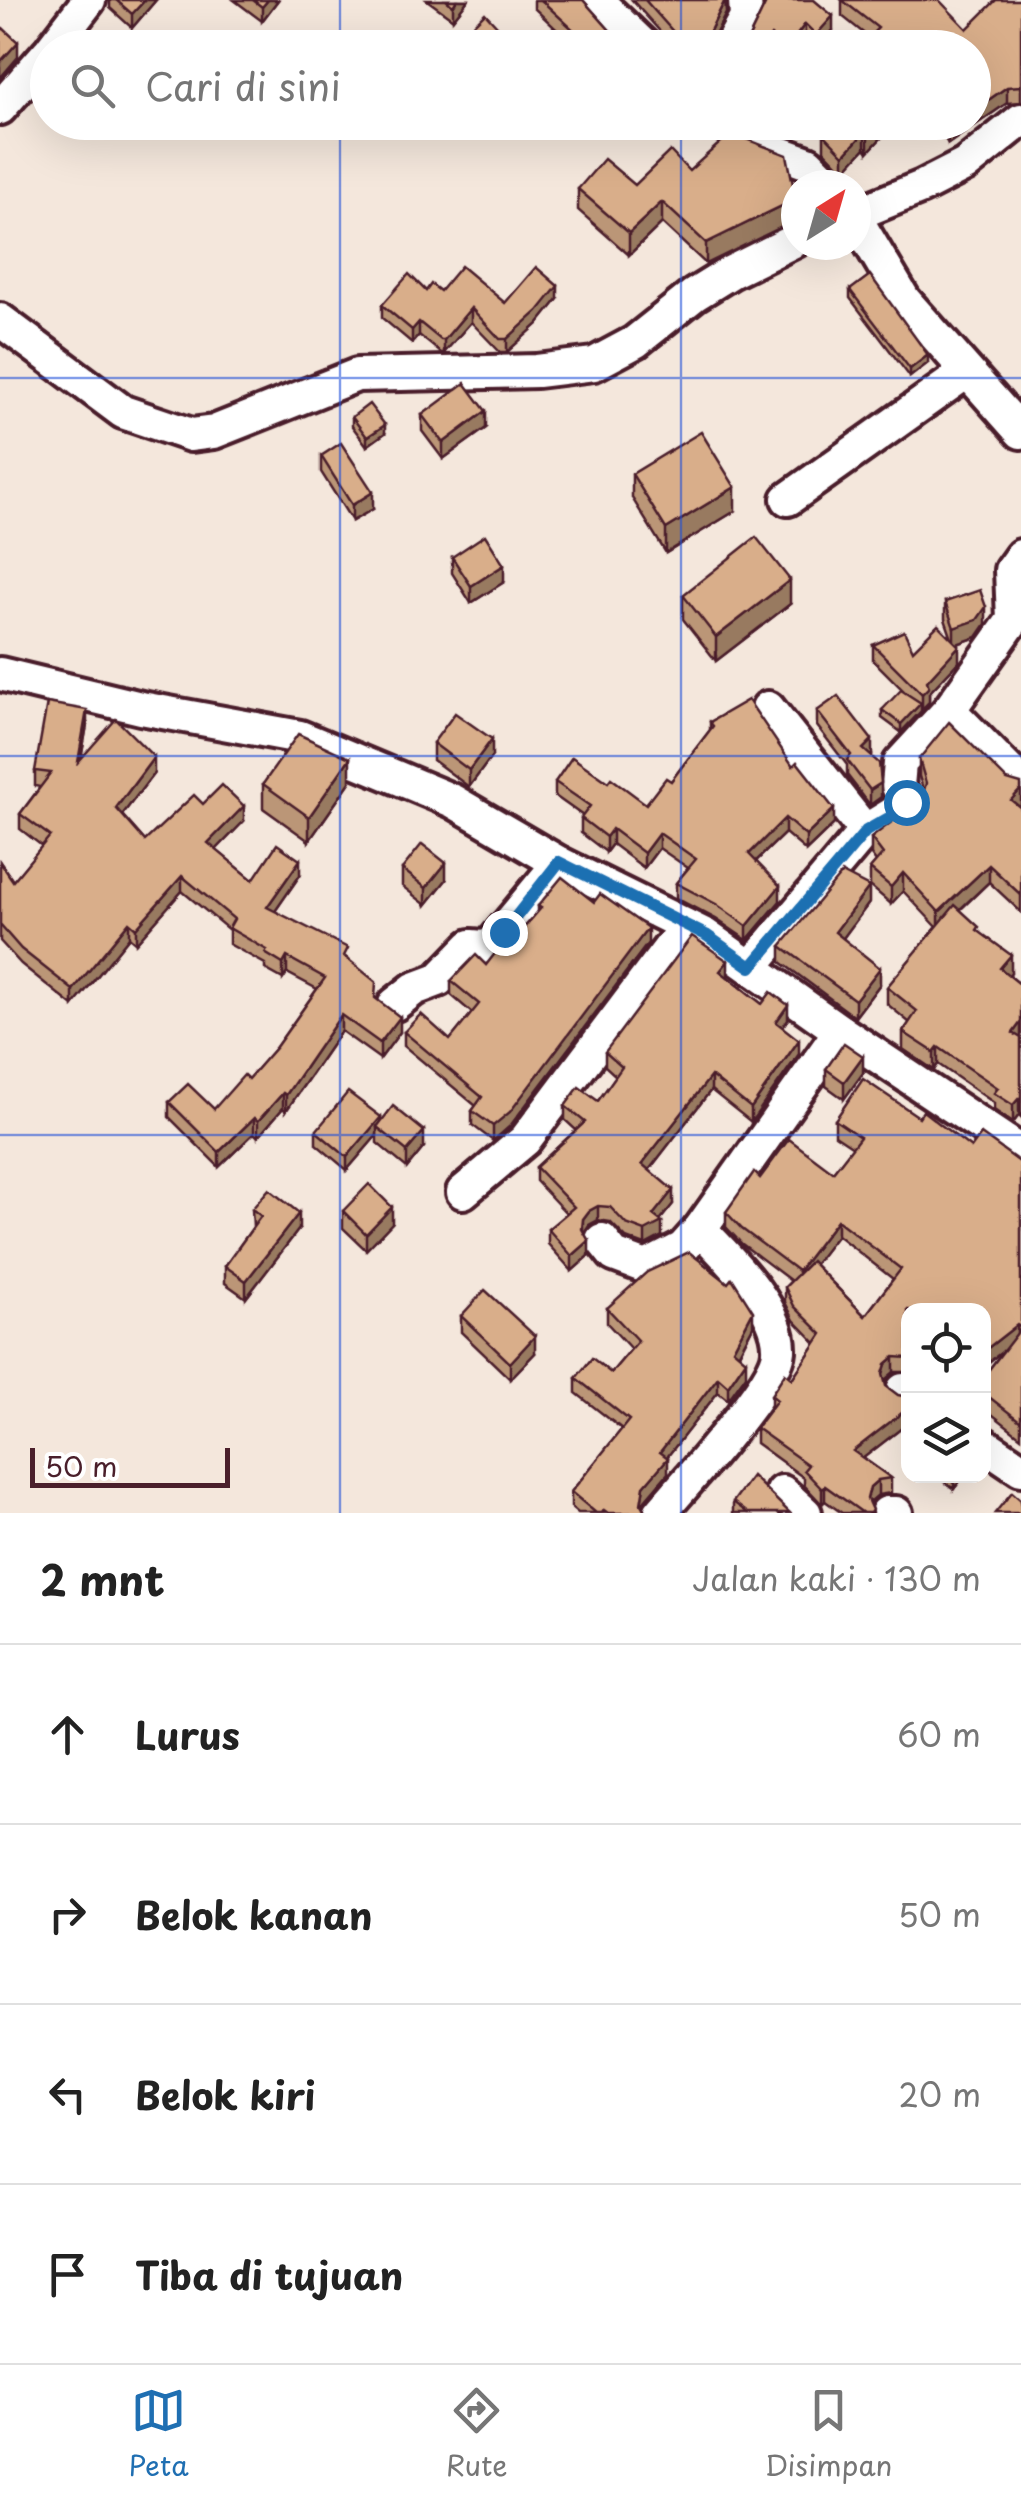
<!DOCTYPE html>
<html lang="id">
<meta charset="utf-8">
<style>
:root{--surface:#fff;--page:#f2f2f2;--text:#222;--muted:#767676;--line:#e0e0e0;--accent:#1f6fb2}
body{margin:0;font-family:"Playpen Sans",sans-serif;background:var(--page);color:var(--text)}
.controls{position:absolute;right:30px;bottom:30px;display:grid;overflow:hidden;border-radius:20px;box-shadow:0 10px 40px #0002}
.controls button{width:90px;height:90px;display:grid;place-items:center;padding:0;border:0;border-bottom:2px solid var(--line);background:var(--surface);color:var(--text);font:50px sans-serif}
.compass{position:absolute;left:781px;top:170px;width:90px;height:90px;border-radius:50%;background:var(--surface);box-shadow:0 10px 40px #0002;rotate:37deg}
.scale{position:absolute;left:30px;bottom:25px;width:200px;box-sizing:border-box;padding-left:10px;border:5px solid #4a1f2b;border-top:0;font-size:28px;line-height:35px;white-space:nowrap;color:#4a1f2b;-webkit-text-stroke:8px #fff;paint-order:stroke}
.stop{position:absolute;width:30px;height:30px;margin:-22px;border:8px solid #1f6fb2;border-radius:50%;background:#fff}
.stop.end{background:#1f6fb2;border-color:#fff;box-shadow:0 2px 10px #0008}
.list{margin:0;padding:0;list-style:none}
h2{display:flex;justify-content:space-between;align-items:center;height:130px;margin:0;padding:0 40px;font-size:42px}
h2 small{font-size:32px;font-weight:400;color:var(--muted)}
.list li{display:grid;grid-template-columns:65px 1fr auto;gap:30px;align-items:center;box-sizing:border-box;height:180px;padding:0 40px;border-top:2px solid var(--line)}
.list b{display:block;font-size:38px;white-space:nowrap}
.list em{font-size:32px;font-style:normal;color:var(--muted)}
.icon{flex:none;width:55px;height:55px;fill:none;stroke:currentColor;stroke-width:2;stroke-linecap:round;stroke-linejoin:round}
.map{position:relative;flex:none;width:1021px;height:1513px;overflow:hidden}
.search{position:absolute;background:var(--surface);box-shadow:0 10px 40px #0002;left:30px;right:30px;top:30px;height:110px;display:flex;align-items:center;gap:25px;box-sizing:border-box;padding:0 35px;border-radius:55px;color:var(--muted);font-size:38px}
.sheet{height:850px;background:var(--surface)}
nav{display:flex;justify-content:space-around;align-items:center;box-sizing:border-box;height:140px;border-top:2px solid var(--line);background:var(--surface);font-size:28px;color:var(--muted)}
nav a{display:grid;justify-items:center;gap:5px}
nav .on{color:var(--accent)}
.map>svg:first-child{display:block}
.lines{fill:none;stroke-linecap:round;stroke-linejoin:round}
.minor-casing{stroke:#4a1f2b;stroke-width:40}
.minor{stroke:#fff;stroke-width:32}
.wall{fill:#bb9677;stroke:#4a1f2b;stroke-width:2.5;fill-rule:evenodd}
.shaded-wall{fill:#987a61;stroke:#4a1f2b;stroke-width:2.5}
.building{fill:#d9ae8a;stroke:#4a1f2b;stroke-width:2.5}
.route{stroke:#1f6fb2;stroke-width:12}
.grid{fill:none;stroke:#1d4ed8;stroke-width:2.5;stroke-opacity:0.55}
</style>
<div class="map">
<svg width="1021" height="1513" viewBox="0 0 1021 1513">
<rect width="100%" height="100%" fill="#f4e7dc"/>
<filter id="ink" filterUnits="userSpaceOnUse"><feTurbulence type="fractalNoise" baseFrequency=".01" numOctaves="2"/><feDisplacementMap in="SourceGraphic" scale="20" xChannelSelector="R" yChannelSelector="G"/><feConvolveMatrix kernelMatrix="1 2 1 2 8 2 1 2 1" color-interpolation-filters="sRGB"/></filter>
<g filter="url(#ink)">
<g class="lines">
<g class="minor-casing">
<g id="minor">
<polyline points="596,0 646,48"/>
<polyline points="52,48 89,0"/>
<polyline points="729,48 746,18 745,0"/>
<polyline points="0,108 48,53"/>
<polyline points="722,122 745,140 808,163 830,185"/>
<polyline points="856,214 922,187 965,165 1021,120"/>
<polyline points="856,219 904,300 1021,432"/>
<polyline points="0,320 123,412 191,435 214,432 357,375 537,371 594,364 635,342 694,295 731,272 796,240"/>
<polyline points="788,499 965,373"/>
<polyline points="0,674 141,708 300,737 453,801 559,863 705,935 840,1031 1021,1152"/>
<polyline points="768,708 865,831"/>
<polyline points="949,710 1021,783"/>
<polyline points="751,967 865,831 904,807 906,802 898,786 900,763 949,710 1013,620 1011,570 1021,556"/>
<polyline points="395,1004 414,989 438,980 471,946 484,947 493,943 559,863"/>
<polyline points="463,1192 525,1140 686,926"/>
<polyline points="602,1240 614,1255 646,1267 683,1248 700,1229 840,1031"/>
<polyline points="903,1390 908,1393"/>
<polyline points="984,1444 1021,1469"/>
<polyline points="782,1492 805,1513"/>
<path d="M660,1513C685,1483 777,1384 779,1351C781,1308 727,1257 700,1229"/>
<polyline points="887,1513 896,1513"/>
</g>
</g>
<use href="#minor" class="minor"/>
</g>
<g class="wall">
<polygon points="110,0 156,0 132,28 110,8"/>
<polygon points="234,0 278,0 262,21"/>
<polygon points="427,0 468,0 453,19"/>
<polygon points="534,0 583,0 623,45 635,48 576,48 534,8"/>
<polygon points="632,0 726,0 726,13 712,42 712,45 717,48 675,48"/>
<polygon points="763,0 814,0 833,30 817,48 805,38 798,48 743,48 746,44 764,7"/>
<polygon points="842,0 967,29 1021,0 1021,102 1007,103 948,144 935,122 974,122 974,48 871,48 871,39 842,16"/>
<polygon points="896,122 868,152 865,148 844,171 824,150 824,134"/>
<polygon points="689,171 796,196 796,220 706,264 662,223 629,255 578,210 578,189 635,185"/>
<polygon points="850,290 928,363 910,377 850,298"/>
<polygon points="426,291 440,291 505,303 558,299 538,324 507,352 500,352 471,322 444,353 441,353 419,335 412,343 382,318 382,305"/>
<polygon points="422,415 486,428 443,459 422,431"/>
<polygon points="352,417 385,433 367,446 352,426"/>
<polygon points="321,456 373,509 352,521 321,472"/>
<polygon points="632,474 735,511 666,553 632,498"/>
<polygon points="452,557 504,582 471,603 452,573"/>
<polygon points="683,595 790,604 716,661 683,619"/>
<polygon points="945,602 986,624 977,637 957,644 959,661 929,693 929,702 922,709 921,708 921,711 901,732 882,718 882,710 906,693 873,660 873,645 913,650 952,639 945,619"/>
<polygon points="817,711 872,755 871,756 881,797 870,805 847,775 847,765 817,726"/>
<polygon points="710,722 834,824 806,851 785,833 756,861 780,901 747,940 716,919 676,898 676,883 688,868 659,848 644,868 612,844 606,852 581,833 581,818 583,816 555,796 555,782 608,782 646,804 671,781 710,730"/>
<polygon points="87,725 81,758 154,773 122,815 145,841 203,804 244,821 216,850 253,880 300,875 275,911 348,959 400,1032 380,1059 341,1031 286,1111 283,1108 258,1137 254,1133 219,1167 169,1117 169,1102 214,1109 248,1079 276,1047 317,989 287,973 283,979 265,969 265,964 229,944 229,930 182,891 136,943 129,937 73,1006 21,964 0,941 0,862 13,881 42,846 20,829 20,814 40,787 35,786 35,771"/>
<polygon points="433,743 492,756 469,787 433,760"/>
<polygon points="919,759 1021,808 1021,912 989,882 960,910 979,931 1011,972 1009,975 1021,985 1021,1117 1019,1115 1013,1123 994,1110 994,1103 938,1064 934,1070 903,1049 903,1032 910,1023 887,1004 887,987 937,927 903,891 891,904 870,886 870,869 876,862 871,855 871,838 922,798 924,792 919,776"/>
<polygon points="350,782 309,841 263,808 263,784"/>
<polygon points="402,869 446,880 426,905 402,886"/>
<polygon points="594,902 648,943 510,1126 493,1141 472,1125 472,1111 476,1106 404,1046 404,1032 450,1040 472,1013 451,995 451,981 486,965 509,945 538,912 538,906"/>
<polygon points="869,903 843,938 880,984 855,1017 781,962 781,946"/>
<polygon points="728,977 762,1004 788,1019 782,1027 799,1054 751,1122 711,1090 649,1170 673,1204 660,1220 662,1236 645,1245 626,1238 610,1222 598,1220 589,1225 584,1232 589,1256 572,1271 548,1244 548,1229 567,1214 536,1181 536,1167 576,1130 565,1120 565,1106 598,1101 616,1076 605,1066 605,1052"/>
<polygon points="826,1069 863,1073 844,1099 826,1086"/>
<path d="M919,1117L971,1148L1021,1163V1437L984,1408V1376L1004,1350L908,1310V1372H894L886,1379L885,1382L907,1416V1424L863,1458L891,1478V1493L878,1495L870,1502L872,1513H842L825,1501L822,1504L804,1485V1478L756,1443V1428L771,1408V1395L792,1379L816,1343L794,1320L785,1302V1287L791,1281L742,1244L726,1227V1212L760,1178L833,1172L853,1147L835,1135V1120ZM837,1235L893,1279L865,1316L814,1264Z"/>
<polygon points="381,1121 424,1147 407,1168 377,1143 377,1135 347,1170 316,1144 316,1131"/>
<polygon points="252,1209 299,1229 246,1298 225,1283 225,1266 253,1227"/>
<polygon points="343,1211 392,1223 366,1250 343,1228"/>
<polygon points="607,1308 753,1326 739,1354 746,1375 728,1400 718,1392 667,1457 668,1473 644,1501 643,1507 646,1513 578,1513 571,1507 571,1492 622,1429 576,1393 576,1378 611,1373 631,1349 607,1323"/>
<polygon points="461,1316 535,1353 510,1379 461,1332"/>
<polygon points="936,1476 964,1476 954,1489"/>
<polygon points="733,1502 790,1513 733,1513"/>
</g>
<g class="shaded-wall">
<polygon points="145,0 156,0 132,28 132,14"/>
<polygon points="268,0 278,0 262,21 262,7"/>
<polygon points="457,0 468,0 453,19 453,6"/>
<polygon points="725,0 726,13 709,47 709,33"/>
<polygon points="833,16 833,30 816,48 816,35"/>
<polygon points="805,24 805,38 798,48 787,48"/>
<polygon points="771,36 771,48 762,48"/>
<polygon points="18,42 18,57 0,78 0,62"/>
<polygon points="1007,87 1007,103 948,144 948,128 956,122 974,122 974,110"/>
<polygon points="881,122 896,122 868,152 868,135"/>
<polygon points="865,132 865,148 844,171 844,155"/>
<polygon points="796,199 796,220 706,264 706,243"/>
<polygon points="662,202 662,223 629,255 629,233"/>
<polygon points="558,286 558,299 538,324 507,352 507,339"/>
<polygon points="471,308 471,322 444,353 444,340"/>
<polygon points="419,322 419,335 412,343 412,330"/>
<polygon points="928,355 928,363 910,377 910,369"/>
<polygon points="486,411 486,428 443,459 443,443"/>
<polygon points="385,425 385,433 367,446 367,437"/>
<polygon points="735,487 735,511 666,553 666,529"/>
<polygon points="373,492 373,509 352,521 352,505"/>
<polygon points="504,565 504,582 471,603 471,586"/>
<polygon points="790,580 790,604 716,661 716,637"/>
<polygon points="986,607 986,624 977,637 954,645 954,628"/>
<polygon points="959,646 959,661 929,693 929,702 922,709 922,694 927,681"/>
<polygon points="921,703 921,711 901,732 901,724"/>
<polygon points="87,710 87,725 78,777 78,762"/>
<polygon points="492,739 492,756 469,787 469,770"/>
<polygon points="872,740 872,755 863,764 863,749"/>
<polygon points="154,757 154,773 116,823 116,808"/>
<polygon points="350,758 350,782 309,841 309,817"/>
<polygon points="881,783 881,797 870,805 870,790"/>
<polygon points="1021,789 1021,806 1011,817 1011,800"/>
<polygon points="244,806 244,821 208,858 208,843"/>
<polygon points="834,809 834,824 806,851 806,836"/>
<polygon points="785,818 785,833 749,868 749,854"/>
<polygon points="612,829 612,844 606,852 606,837"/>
<polygon points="659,833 659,848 644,868 644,853"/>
<polygon points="300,860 300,875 267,923 267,907"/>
<polygon points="446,863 446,880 426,905 426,888"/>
<polygon points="989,865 989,882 939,929 939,912"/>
<polygon points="903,873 903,891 891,904 891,887"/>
<polygon points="182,876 182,891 136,943 136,928"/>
<polygon points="780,886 780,901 747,940 747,926"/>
<polygon points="869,887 869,903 835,949 835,932"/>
<polygon points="129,922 129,937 73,1006 73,990"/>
<polygon points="648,928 648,943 510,1126 493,1141 493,1126"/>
<polygon points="1011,955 1011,972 1000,986 1000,968"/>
<polygon points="287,957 287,973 283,979 283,964"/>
<polygon points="728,961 728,976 720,985 720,971"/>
<polygon points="880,968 880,984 855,1017 855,1000"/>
<polygon points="788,1005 788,1019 776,1036 776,1022"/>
<polygon points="341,1015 341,1031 286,1111 286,1095"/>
<polygon points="400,1017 400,1032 380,1059 380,1043"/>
<polygon points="1021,1022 1021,1040 1013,1033"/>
<polygon points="799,1040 799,1054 751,1122 751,1108"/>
<polygon points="938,1047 938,1064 934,1070 934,1052"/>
<polygon points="863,1056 863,1073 844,1099 844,1082"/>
<polygon points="711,1076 711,1090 642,1179 642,1164"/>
<polygon points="283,1093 283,1108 258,1137 258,1121"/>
<polygon points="1019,1098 1019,1115 1013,1123 1013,1105"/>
<polygon points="381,1117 381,1130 377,1127 377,1135 347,1170 347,1157"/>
<polygon points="254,1118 254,1133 219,1167 219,1152"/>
<polygon points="424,1131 424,1147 407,1168 407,1151"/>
<polygon points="673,1190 673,1204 657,1224 662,1222 662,1236 645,1245 645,1231 653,1215"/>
<polygon points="598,1206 598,1220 589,1225 583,1234 583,1219 589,1211"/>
<polygon points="392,1207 392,1223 366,1250 366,1234"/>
<polygon points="299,1213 299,1229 246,1298 246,1281"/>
<polygon points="837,1220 837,1235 798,1286 798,1271"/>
<polygon points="589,1241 589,1256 572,1271 572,1256"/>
<polygon points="753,1311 753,1326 733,1364 733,1349"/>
<polygon points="1017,1325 1017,1340 984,1366 984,1351"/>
<polygon points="535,1336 535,1353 510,1379 510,1363"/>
<polygon points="894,1357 894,1372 886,1379 883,1389 883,1374 886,1364"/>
<polygon points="746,1360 746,1375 728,1400 728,1386"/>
<polygon points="718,1377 718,1392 660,1466 660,1452"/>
<polygon points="908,1400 907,1424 853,1466 853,1451"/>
<polygon points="668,1458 668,1473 644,1501 642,1513 641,1504 644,1486"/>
<polygon points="954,1476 964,1476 954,1489"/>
<polygon points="878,1480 878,1495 870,1502 867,1513 867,1499 870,1487"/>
<polygon points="825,1486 825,1501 822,1504 822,1489"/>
</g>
<g class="building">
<polygon points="116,0 145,0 132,14"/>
<polygon points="253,0 268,0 262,7"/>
<polygon points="446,0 457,0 453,6"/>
<polygon points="541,0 583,0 623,45 626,41 635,48 593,48"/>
<polygon points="645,0 725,0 709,33 712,45 717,48 697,48 677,36"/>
<polygon points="765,0 814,0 833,16 816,35 805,24 787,48 771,36 762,48 743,48 746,44 766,3"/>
<polygon points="842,0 939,0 967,29 996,0 1021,0 1021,86 1007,87 974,110 974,48 885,48 871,35 878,28"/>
<polygon points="485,13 511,41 504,48 458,48 454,43"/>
<polygon points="3,28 18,42 0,62 0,32"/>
<polygon points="150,41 159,48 146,48"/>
<polygon points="835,122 881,122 868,135 865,132 844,155 824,134"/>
<polygon points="731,133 787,155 796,199 706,243 662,202 629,233 578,189 604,159 635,185 670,151 689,171"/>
<polygon points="461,266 505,303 536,267 558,286 538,311 507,339 500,339 471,308 444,340 441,340 419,322 412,330 382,305 409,274 426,291 431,284 440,291"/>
<polygon points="870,275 928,355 910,369 850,290"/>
<polygon points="465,383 486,411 443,443 422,415"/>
<polygon points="369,404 385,425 367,437 352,417"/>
<polygon points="701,432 735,487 666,529 632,474"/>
<polygon points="341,443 373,492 352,505 321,456"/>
<polygon points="485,535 504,565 471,586 452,557"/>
<polygon points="756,537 790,580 716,637 683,595"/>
<polygon points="980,590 986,607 977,620 954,628 945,602"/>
<polygon points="938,625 959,646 927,681 929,687 922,694 873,645 904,631 913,650"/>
<polygon points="901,690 921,703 901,724 882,710"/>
<polygon points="838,696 872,740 863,749 879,763 881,783 870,790 847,760 851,755 817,711"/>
<polygon points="748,700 793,766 797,762 834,809 806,836 785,818 749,854 780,886 747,926 716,904 676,883 696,859 659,833 644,853 612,829 606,837 581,818 590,806 555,782 572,757 608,782 611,778 646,804 666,778 671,781 713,726 710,722"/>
<polygon points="47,703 87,710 78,762 116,719 154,757 116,808 145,841 194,795 203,804 222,785 244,806 208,843 253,880 277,844 300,860 267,907 348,948 344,956 376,982 375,998 400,1017 380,1043 341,1015 286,1095 283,1093 258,1121 254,1118 219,1152 169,1102 188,1084 214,1109 244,1075 248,1079 276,1047 325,978 287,957 283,964 265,953 267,950 229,928 234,919 182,876 136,928 129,922 73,990 21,949 0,925 0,862 13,881 50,836 20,814 51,773 35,771"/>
<polygon points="455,713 492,739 469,770 433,743"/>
<polygon points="949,722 1007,780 1021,784 1021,789 1011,800 1021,808 1021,832 1020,834 1021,835 1021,895 989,865 939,912 903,873 891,887 870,869 883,854 871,838 922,798 926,783 919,759"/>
<polygon points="298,734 350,758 309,817 263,784"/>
<polygon points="422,844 446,863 426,888 402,869"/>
<polygon points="842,873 869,887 835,932 880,968 855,1000 781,946"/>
<polygon points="562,877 594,902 600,894 648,928 510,1112 493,1126 472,1111 482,1097 404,1032 421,1014 450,1040 479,1004 451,981 476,955 486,965 500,947 509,945 541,908 538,906"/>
<polygon points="955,905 979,927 977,930 1011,955 1000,968 1021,985 1021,1022 1013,1033 1021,1038 1021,1100 1019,1098 1013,1105 994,1093 998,1088 938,1047 934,1052 903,1032 917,1011 887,987"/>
<polygon points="692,936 728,961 720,971 762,1004 771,992 788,1005 776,1022 799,1040 751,1108 711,1076 642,1164 673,1190 653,1215 662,1222 645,1231 626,1224 610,1207 598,1206 589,1211 583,1219 582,1229 589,1241 572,1256 548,1229 574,1207 536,1167 585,1122 565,1106 579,1087 598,1101 622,1067 605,1052"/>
<polygon points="844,1043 863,1056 844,1082 826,1069"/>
<polygon points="863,1079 919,1117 923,1111 971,1148 981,1134 1021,1163 1021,1422 984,1393 984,1376 1021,1328 1017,1325 984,1351 984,1310 908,1310 908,1358 894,1357 886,1364 883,1374 886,1386 898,1395 908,1397 904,1405 907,1409 853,1451 891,1478 878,1480 870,1487 867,1499 872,1510 870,1513 863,1513 825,1486 822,1489 804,1470 808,1465 756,1428 777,1400 771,1395 785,1373 792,1379 822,1334 794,1306 785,1287 811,1261 865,1316 901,1269 837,1220 798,1271 742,1229 726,1212 754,1172 760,1178 789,1139 833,1172 860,1137 835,1120"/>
<polygon points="348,1092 381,1117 347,1157 316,1131"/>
<polygon points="393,1106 424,1131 407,1151 377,1127"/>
<polygon points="369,1184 392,1207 366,1234 343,1211"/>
<polygon points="269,1189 299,1213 246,1281 225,1266 261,1216 252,1209"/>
<polygon points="689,1252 728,1283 732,1278 753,1311 733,1349 746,1360 728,1386 718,1377 660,1452 668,1458 644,1486 641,1504 646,1513 608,1513 604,1510 602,1513 596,1513 571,1492 629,1420 576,1378 592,1358 611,1373 638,1341 607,1308 647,1272"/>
<polygon points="485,1290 535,1336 510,1363 461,1316"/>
<polygon points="752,1476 790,1513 748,1513 733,1502"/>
<polygon points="1012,1492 1021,1500 1021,1513 995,1513"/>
</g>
</g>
<g class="lines" filter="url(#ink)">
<polyline class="route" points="504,932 559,862 706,935 751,967 866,831 894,815 906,802"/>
</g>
<path class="grid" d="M340,0V48M681,0V48M340,122V1513M681,122V1513M0,378H1021M0,756H1021M0,1135H1021"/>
</svg>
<div class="controls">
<button><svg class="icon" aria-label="locate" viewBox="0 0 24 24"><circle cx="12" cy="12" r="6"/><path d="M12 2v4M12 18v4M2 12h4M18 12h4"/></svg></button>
<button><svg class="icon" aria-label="layers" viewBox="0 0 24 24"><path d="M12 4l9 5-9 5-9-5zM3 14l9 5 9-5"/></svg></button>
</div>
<svg class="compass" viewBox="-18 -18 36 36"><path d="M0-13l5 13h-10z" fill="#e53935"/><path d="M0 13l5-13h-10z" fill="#767676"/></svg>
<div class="scale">50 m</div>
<div class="stop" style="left:906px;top:802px"></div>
<div class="stop end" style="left:504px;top:932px"></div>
<div class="search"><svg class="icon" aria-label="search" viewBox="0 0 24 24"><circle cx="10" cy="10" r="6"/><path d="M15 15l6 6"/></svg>Cari di sini</div>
</div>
<section class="sheet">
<h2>2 mnt<small>Jalan kaki · 130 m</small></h2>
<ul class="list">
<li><svg class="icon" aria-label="ahead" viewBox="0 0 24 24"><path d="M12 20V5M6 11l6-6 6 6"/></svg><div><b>Lurus</b></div><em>60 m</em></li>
<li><svg class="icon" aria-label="right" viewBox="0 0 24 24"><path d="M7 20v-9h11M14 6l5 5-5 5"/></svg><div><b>Belok kanan</b></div><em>50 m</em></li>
<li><svg class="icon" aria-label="left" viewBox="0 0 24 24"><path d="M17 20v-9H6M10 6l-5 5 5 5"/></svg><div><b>Belok kiri</b></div><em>20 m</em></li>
<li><svg class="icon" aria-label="arrive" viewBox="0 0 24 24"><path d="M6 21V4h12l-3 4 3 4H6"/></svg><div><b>Tiba di tujuan</b></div></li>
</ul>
</section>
<nav>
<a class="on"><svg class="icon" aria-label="map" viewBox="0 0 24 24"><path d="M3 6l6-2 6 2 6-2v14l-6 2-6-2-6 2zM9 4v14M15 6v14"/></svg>Peta</a>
<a><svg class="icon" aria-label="directions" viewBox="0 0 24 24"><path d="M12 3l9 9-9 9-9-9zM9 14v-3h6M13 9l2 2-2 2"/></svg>Rute</a>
<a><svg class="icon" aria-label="saved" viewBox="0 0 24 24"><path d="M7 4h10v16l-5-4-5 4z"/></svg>Disimpan</a>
</nav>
